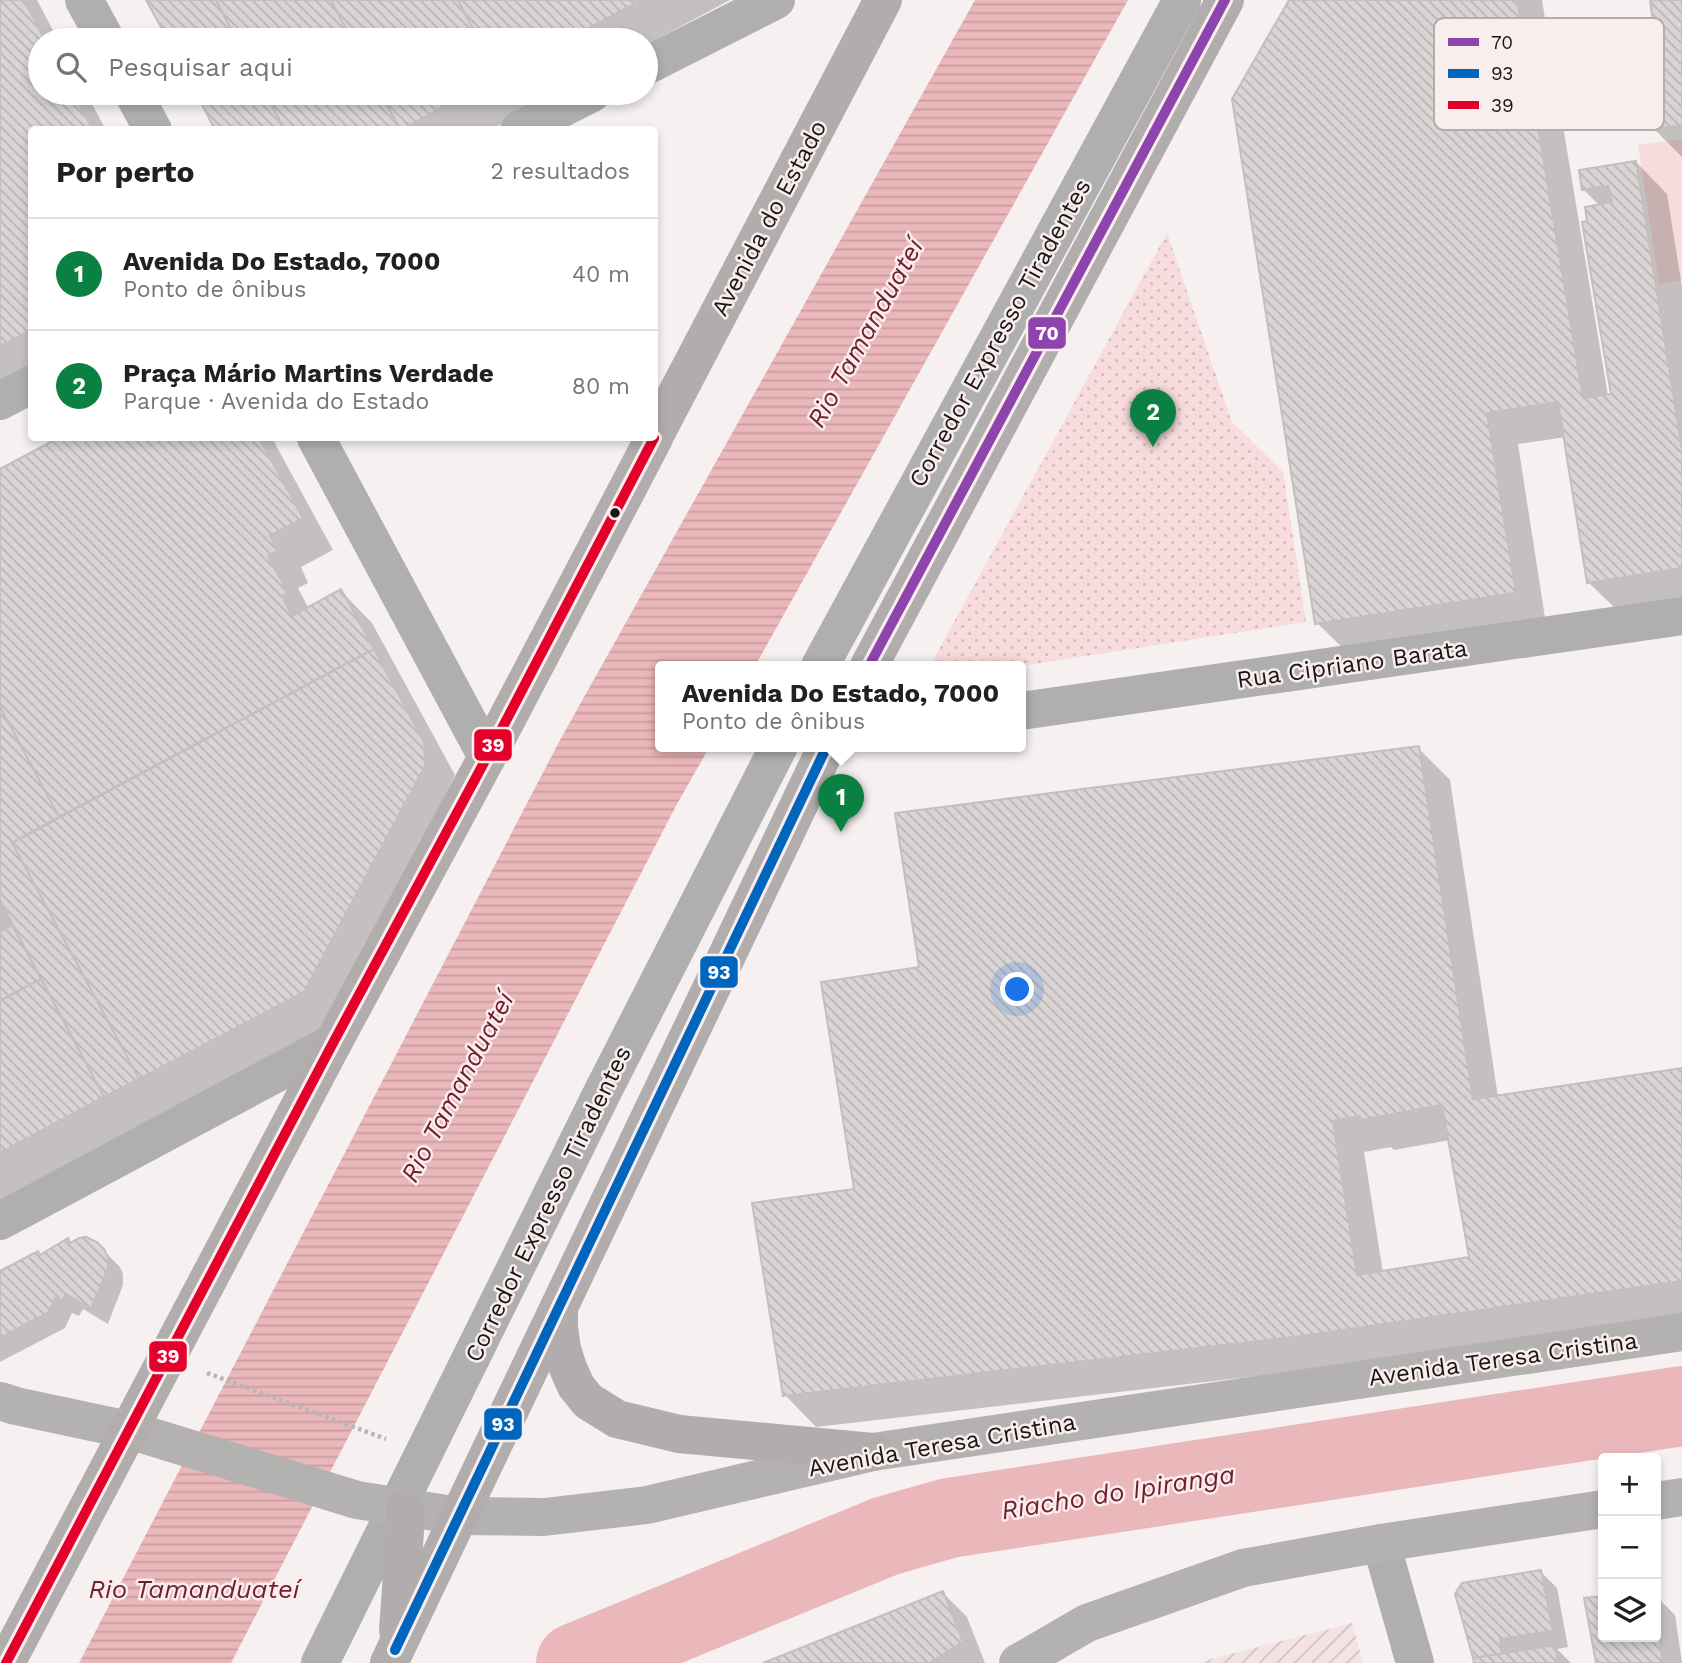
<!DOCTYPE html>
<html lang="pt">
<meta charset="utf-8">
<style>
:root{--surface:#fff;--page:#f6f6f6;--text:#202124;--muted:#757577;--line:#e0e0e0;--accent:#0b8043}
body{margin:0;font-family:"Work Sans",sans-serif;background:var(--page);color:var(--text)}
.controls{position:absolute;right:21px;bottom:21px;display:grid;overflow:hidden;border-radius:7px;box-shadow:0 4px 10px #0003}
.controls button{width:63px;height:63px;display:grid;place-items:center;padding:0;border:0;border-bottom:2px solid var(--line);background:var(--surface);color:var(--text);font:35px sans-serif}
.you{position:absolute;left:1018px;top:990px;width:24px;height:24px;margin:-18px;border:5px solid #fff;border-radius:50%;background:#1a73e8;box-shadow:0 0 0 10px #1a73e833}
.badge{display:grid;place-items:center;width:46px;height:46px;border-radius:50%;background:var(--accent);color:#fff;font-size:23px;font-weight:700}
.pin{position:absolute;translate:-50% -58px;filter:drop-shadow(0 2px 4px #0008)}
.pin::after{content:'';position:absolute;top:37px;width:24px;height:21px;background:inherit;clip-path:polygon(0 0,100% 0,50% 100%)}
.popup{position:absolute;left:655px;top:661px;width:371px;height:91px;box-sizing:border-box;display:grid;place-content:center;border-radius:7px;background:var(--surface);filter:drop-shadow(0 2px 5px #0005);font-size:23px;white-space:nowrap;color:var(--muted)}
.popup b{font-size:26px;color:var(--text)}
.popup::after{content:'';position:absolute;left:50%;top:100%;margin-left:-14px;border:14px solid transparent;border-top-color:var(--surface)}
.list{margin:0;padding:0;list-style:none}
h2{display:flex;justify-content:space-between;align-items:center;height:91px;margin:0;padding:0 28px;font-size:30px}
h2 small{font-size:23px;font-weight:400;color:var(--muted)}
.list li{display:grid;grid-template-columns:46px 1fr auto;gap:21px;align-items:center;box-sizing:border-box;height:112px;padding:0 28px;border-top:2px solid var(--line)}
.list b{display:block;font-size:26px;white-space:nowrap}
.list p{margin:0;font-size:23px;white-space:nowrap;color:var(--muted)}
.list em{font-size:23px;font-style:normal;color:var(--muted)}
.icon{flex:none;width:38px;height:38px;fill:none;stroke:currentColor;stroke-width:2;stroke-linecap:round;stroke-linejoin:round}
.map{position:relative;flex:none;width:1682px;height:1663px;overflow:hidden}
.search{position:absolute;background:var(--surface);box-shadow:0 4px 10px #0003;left:28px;top:28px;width:630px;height:77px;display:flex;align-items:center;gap:18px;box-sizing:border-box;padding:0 24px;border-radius:38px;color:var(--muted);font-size:26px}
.panel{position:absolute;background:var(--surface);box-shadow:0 4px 10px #0003;left:28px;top:126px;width:630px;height:315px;border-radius:7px}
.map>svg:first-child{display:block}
.industrial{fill:url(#industrial-furrows)}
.grass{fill:#f8dcdd}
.park{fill:url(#park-dots)}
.water{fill:url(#water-rules)}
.shadow{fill:#0003;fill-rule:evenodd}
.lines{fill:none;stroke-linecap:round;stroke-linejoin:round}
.river{stroke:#eab7ba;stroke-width:80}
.building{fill:url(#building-back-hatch);stroke:#c4bebf;stroke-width:2;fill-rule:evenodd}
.path{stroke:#b8b5b4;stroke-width:4.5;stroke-dasharray:3.5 3.5;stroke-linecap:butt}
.minor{stroke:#b0afaf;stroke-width:38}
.major{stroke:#b4b2b1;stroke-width:38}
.highway{stroke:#b0adac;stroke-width:38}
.bus-1-casing{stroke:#faeded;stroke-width:16}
.bus-2-casing{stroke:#faeded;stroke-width:16}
.bus-3-casing{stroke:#faeded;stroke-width:16}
.bus-1{stroke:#8e44ad;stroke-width:10}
.bus-2{stroke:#0065bd;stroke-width:10}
.bus-3{stroke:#e4002b;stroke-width:10}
.bus-dot{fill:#1b1616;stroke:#faeded;stroke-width:2.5}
.labels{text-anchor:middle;stroke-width:5;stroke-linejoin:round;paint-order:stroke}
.street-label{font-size:24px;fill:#1b1616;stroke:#faeded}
.water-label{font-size:26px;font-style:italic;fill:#701e2d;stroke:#faeded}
.key{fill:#faeded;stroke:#b7acac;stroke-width:2}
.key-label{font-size:19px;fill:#1b1616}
.line-badge{stroke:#faeded;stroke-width:2.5}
.badge-label{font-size:19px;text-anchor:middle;font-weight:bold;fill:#fff}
</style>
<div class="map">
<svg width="1682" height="1663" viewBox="0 0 1682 1663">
<defs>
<pattern id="industrial-furrows" width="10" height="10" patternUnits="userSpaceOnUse" patternTransform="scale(1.75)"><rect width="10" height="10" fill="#f3e3e4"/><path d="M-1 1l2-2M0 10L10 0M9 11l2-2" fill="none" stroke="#d0c2c3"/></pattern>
<pattern id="park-dots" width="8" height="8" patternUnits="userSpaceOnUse" patternTransform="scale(1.75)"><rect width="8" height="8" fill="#f8dcdd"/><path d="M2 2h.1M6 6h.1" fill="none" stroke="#d4bcbd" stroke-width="1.8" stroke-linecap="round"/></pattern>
<pattern id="water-rules" width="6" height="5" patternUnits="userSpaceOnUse" patternTransform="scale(1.75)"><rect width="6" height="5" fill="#eab7ba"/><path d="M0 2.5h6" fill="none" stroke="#c89d9f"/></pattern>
<pattern id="building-back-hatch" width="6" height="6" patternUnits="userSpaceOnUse" patternTransform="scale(1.75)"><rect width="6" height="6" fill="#dad4d4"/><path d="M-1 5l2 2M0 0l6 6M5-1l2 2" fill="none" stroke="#bab5b5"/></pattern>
</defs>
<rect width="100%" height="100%" fill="#f7f0f0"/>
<polygon class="industrial" points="1352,1623 1363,1663 1200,1663 1211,1659"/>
<polygon class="grass" points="1682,139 1682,280 1659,284 1638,145"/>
<polygon class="park" points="1167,233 1232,422 1283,472 1306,622 1021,666 932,666 931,664"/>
<polygon class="water" points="975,0 1128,0 755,666 661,666 661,746 710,746 677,804 231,1663 79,1663 560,740"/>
<g class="shadow">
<polygon points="0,0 37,0 58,40 40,40 40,93 86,93 106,130 32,130 32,378 0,394"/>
<polygon points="148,0 730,0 646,45 646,40 170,40"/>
<polygon points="1291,0 1542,0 1608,396 1613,395 1589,222 1600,206 1583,189 1636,162 1667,194 1682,287 1682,604 1620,613 1588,582 1566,437 1518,444 1546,624 1349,654 1317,623"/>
<polygon points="1651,0 1682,0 1682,157 1653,128 1652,55 1657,37"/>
<polygon points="198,93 558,93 490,130 217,130"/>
<polygon points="62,438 272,438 333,550 301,567 308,583 298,588 309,609 341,591 372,623 455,775 335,1023 0,1200 0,471"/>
<path d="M1418,748L1450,780L1498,1097L1682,1070V1317L1335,1367L816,1427L785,1395L856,1191L921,968ZM1450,1140L1471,1259L1383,1273L1364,1152L1391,1147L1394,1150Z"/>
<polygon points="68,1240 72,1244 96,1243 120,1267 123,1274 123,1285 108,1324 83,1309 79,1316 72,1313 65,1328 0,1362 0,1273 41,1256"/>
<polygon points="1541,1572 1557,1588 1568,1647 1557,1649 1571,1663 1476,1663"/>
<polygon points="943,1593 967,1617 985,1663 768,1663"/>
<polygon points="1656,1596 1675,1615 1682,1663 1597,1663 1586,1600 1603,1597 1603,1637 1656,1637"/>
</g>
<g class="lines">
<polyline class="river" points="576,1663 886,1536 949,1518 1682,1406"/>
</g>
<g class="building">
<polygon points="0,0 24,0 45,40 40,40 40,93 73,93 93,130 32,130 32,330 0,346"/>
<polygon points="146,0 216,0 237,40 168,40"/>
<polygon points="216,0 331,0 352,40 237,40"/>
<polygon points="331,0 458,0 479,40 352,40"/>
<polygon points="458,0 641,0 567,40 479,40"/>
<polygon points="1289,0 1517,0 1583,398 1611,394 1582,222 1587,221 1585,207 1612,202 1608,186 1582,190 1579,170 1636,161 1682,449 1682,568 1587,583 1558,402 1487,413 1516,593 1315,624 1232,99"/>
<polygon points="1650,0 1682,0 1682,125 1651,129 1640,55 1650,53 1648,37 1655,36"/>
<polygon points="196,93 265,93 285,130 215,130"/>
<polygon points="265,93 380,93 400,130 285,130"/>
<polygon points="380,93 469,93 401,130"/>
<polygon points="58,438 259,438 303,518 270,536 278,551 268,556 288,593 282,596 292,616 341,589 374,649 59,817 0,707 0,469"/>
<polygon points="374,649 424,742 425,766 304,992 139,1079 12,843"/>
<polygon points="0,707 59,817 12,843 139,1079 104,1097 0,901"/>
<path d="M1419,746L1473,1099L1682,1068V1281L1302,1336L783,1396L752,1203L854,1189L821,982L919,967L895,813ZM1442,1105L1469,1257L1357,1275L1333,1121L1360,1116L1361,1120Z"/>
<polygon points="12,925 41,979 0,1001 0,932"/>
<polygon points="41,979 104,1097 0,1153 0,1001"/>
<polygon points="86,1237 97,1242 104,1249 108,1257 108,1268 91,1309 66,1294 62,1301 55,1298 49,1312 0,1338 0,1271 38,1251 40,1255 68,1238 70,1243 79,1238"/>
<polygon points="1541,1570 1553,1631 1500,1639 1502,1654 1473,1658 1455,1594 1462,1583"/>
<polygon points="943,1591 963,1642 929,1663 763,1663"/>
<polygon points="1603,1596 1603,1637 1656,1637 1656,1617 1663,1663 1596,1663 1584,1598"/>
<polygon points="1556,1645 1558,1663 1474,1663 1473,1658"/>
</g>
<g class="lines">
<polyline class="path" points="207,1373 386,1439"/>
<g class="minor">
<polyline points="84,0 106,40"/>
<polyline points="646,66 776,0"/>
<polyline points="133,93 153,130"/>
<polyline points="519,130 592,93"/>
<polyline points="0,401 32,384"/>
<polyline points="316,438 487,757"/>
<polyline points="820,666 1182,0"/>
<polyline points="1021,711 1682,616"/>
<polyline points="0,1221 333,1043"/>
<polyline points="1381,1543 1415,1663"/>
<polyline points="320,1663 603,1091 779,746"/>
</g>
<g class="major">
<polyline points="0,1401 16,1406 129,1430 357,1500 460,1516 544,1517 647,1505 873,1452 1682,1332"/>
<polyline points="1656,1501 1682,1497"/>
<polyline points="1018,1663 1087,1623 1243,1568 1381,1543 1603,1509"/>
</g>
<g class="highway">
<polyline points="654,437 883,0"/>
<polyline points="869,666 1225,0"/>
<polyline points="559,1308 559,1328 562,1349 568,1368 576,1386 588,1401 617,1419 679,1434 873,1452"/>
<polyline points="398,1630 405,1531 405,1508"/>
<polyline points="6,1663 333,1043 487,757 654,438"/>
<polyline points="389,1663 827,746"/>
</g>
<g class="bus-1-casing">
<polyline id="bus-1" points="869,666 1225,0"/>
</g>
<g class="bus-2-casing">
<polyline id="bus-2" points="395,1650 827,746"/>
</g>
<g class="bus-3-casing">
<polyline id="bus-3" points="6,1663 333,1043 487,757 654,438"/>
</g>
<use href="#bus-1" class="bus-1"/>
<use href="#bus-2" class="bus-2"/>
<use href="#bus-3" class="bus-3"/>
</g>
<circle class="bus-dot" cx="615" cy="513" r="6"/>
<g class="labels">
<g class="street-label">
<text transform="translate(769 218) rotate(-62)" y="8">Avenida do Estado</text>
<text transform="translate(1000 333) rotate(-61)" y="8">Corredor Expresso Tiradentes</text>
<text transform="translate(1352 664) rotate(-8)" y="8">Rua Cipriano Barata</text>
<text transform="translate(548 1204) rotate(-64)" y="8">Corredor Expresso Tiradentes</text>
<text transform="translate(1503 1359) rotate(-8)" y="8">Avenida Teresa Cristina</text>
<text transform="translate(942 1445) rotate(-10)" y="8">Avenida Teresa Cristina</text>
</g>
<g class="water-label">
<text transform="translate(865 333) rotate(-61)" y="9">Rio Tamanduateí</text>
<text transform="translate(457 1087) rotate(-62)" y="9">Rio Tamanduateí</text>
<text transform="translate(1118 1492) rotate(-9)" y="9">Riacho do Ipiranga</text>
<text x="194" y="1598">Rio Tamanduateí</text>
</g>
</g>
<rect x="1434" y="18" width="230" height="112" rx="10" class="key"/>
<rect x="1448" y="38" width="31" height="8" fill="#8e44ad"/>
<rect x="1448" y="69" width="31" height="9" fill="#0065bd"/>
<rect x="1448" y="101" width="31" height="8" fill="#e4002b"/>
<g class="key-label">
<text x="1491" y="49">70</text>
<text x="1491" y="80">93</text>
<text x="1491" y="112">39</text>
</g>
<g class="line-badge">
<rect x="1027" y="316" width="40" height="34" rx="7" fill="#8e44ad"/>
<rect x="473" y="728" width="40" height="34" rx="7" fill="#e4002b"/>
<rect x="699" y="955" width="40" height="34" rx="7" fill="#0065bd"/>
<rect x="148" y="1340" width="40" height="33" rx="7" fill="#e4002b"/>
<rect x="483" y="1407" width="40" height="34" rx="7" fill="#0065bd"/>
</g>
<g class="badge-label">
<text x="1047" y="340">70</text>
<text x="493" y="752">39</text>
<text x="719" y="979">93</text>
<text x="168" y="1363">39</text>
<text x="503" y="1431">93</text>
</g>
</svg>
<div class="controls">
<button>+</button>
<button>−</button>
<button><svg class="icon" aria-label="layers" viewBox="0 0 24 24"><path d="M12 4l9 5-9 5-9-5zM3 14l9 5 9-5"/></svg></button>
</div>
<div class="you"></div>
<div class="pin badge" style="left:841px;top:832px">1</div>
<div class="popup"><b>Avenida Do Estado, 7000</b>Ponto de ônibus</div>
<div class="pin badge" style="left:1153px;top:447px">2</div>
<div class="search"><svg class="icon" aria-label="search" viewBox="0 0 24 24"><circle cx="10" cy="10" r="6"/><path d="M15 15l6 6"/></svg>Pesquisar aqui</div>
<section class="panel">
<h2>Por perto<small>2 resultados</small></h2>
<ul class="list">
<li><span class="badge">1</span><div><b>Avenida Do Estado, 7000</b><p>Ponto de ônibus</p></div><em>40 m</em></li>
<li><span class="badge">2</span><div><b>Praça Mário Martins Verdade</b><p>Parque · Avenida do Estado</p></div><em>80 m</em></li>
</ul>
</section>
</div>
